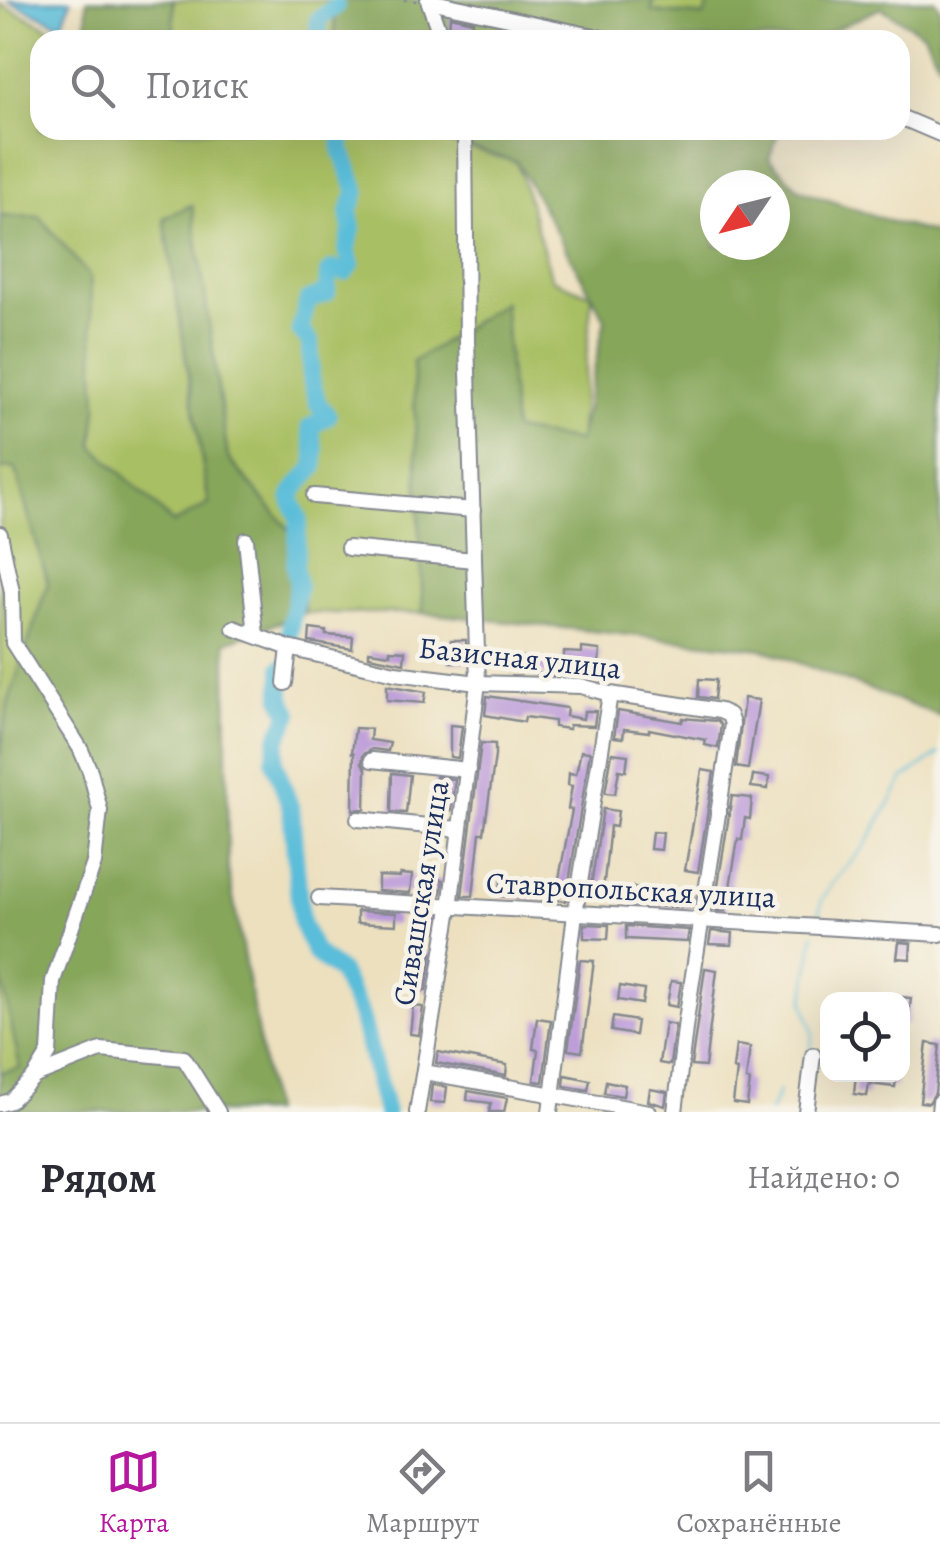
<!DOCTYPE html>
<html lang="ru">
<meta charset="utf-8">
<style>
:root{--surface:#fff;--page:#f2f2f3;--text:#2b2b33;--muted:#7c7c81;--line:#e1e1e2;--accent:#b5179e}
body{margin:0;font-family:Alegreya,serif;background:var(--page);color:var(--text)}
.controls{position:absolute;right:30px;bottom:30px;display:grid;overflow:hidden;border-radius:20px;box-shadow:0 10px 40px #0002}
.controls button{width:90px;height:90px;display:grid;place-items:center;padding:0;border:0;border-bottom:2px solid var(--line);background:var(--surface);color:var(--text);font:50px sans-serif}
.compass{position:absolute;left:700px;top:170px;width:90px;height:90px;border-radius:50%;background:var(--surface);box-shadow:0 10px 40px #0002;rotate:235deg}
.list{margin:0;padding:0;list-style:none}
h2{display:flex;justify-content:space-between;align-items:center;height:130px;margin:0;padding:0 40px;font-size:42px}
h2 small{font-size:32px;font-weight:400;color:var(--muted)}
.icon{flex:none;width:55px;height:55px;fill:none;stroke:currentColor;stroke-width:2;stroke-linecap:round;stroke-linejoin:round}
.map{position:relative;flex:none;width:940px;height:1112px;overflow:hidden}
.search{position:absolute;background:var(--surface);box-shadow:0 10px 40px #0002;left:30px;right:30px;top:30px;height:110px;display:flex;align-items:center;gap:25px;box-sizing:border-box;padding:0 35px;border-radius:30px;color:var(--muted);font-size:38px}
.sheet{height:310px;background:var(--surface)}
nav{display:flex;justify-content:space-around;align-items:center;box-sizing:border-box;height:140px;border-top:2px solid var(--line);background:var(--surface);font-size:28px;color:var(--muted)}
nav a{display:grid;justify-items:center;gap:5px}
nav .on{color:var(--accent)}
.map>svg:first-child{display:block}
.green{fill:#a9bf64;stroke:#627761;stroke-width:2.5}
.forest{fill:#86a65a;stroke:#506a5c;stroke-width:2.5;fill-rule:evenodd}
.water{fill:#5abdd9;stroke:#3a769c;stroke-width:2.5}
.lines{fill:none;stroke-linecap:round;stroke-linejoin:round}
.stream{stroke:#5abdd9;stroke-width:2.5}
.river{stroke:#5abdd9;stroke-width:18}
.building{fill:#b998d8}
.minor-casing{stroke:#84888e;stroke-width:18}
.path{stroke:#84888e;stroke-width:2.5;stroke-dasharray:2.5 8;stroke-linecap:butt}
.minor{stroke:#fff;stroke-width:14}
.labels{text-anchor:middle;stroke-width:9;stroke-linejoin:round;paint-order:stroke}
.street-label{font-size:30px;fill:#1b2f5e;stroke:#f7f3e8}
</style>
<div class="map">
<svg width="940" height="1112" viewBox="0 0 940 1112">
<rect width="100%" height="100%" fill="#f7f3e8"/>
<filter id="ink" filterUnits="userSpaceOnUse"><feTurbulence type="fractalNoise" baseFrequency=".01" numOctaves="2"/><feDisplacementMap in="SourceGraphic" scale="20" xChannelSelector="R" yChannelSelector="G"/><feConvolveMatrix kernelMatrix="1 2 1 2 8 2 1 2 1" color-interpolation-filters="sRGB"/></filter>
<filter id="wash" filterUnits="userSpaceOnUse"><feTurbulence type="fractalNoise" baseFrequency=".0048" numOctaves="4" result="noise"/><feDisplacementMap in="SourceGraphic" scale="40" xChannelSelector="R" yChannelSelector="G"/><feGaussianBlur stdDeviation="2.25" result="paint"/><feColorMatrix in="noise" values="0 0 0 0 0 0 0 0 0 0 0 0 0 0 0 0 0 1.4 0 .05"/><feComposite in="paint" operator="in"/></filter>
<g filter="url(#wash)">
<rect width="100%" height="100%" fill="#ece0bf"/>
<g class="green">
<polygon points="173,0 334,0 335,40 174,40"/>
<polygon points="653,0 711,0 705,16 651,11"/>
<polygon points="0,4 75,40 40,40 40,130 409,130 517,162 552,279 592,295 579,441 514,430 413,362 423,613 305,613 294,535 228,458 192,205 164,218 209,504 173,524 93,446 97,406 40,217 0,216"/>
<polygon points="15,468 48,583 8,703 0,756 0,469"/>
<polygon points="0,971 21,1068 0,1073"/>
</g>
<g class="forest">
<polygon points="87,0 173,0 174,40 86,40"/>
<polygon points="334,0 653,0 652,11 704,16 711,0 935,0 940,8 940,65 924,34 881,8 812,40 335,40"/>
<path d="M409,130H779L769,159L800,190L895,223L940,235V716L762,649L423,613L413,362L504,302L514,430L579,441L605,319L517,162ZM715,185H775V245H715Z"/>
<polygon points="192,205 228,458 294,535 305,613 226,642 228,869 272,1112 0,1112 0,1073 20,1068 0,971 0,756 8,703 48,583 15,468 0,469 0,216 40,217 90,277 97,406 93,446 173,523 209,504 164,218"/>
</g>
<polygon class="water" points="7,0 71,0 62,25"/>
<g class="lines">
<g class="stream">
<polyline points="817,922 822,900 832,884 865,846 904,778 940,753"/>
<polyline points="811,1049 813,1032 804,1002 814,934"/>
<polyline points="770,1112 779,1091"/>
</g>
<g class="river">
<polyline points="319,40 318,20 336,6"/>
<polyline points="288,639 298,585 295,567 299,518 291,500 294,490 315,467 315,450 310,427 328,416 318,404 311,379 310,342 300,330 308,300 327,293 328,273 333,269 345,272 351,265 347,249 352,229 349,212 357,191 341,149 343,130"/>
<polyline points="282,668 282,699 290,713 278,738 274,761 291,809 301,922 315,953 340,972 361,1016 386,1112"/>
</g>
</g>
<g id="blocks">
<g class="building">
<polygon points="450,16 473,21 471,32 449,29"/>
<polygon points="310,629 326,631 326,635 353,637 352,649 309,642"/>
<polygon points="451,640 466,640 467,662 450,662"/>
<polygon points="582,648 600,650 599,664 576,662 575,667 564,667 564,652 582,653"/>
<polygon points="390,650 405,651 404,663 369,656 369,651 390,654"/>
<polygon points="522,657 556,662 555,675 521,672"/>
<polygon points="699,679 716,680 714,699 698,697"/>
<polygon points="387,685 426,692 424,703 387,700"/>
<polygon points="487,696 567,708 566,716 583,719 584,711 596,711 594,726 569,725 569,729 554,727 554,721 525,717 524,722 485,715"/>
<polygon points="744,698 759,700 748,769 736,767"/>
<polygon points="618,711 682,722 683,718 717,721 721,725 718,748 705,745 706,740 649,729 649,732 624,729 623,738 614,737"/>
<polygon points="450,725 462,726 458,758 450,757"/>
<polygon points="355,728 371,729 370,740 390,743 388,751 372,749 363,755 362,763 366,769 365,809 353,810 354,753 352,753"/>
<polygon points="481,743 495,744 495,756 484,833 480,833 473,896 462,896"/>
<polygon points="581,751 590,752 566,901 555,900 572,810 568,809 572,786 568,785 569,773 576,774"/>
<polygon points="612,753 628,755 626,771 619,770 615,794 605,793"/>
<polygon points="702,770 714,772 698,872 685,870"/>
<polygon points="392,773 410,775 406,813 391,812"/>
<polygon points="753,775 769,777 768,789 751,787"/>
<polygon points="436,777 455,779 451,811 440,810 442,789 435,789"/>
<polygon points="732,796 752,798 750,819 745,818 742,840 738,839 726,911 719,911 714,910"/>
<polygon points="603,809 618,811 616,827 610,826 602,900 589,898"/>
<polygon points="652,832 663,833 661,850 650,849"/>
<polygon points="400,874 412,875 410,893 378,891 378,876 400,877"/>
<polygon points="429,878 443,880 441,894 427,893"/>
<polygon points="501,882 541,887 540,900 500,896"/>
<polygon points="633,887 649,889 649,893 694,896 693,908 631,905"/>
<polygon points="357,911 396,913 396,925 357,923"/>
<polygon points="423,915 437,916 435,933 422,933"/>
<polygon points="584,924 609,925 608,939 584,938"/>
<polygon points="626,926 689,930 687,942 626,939"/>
<polygon points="711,931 733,933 732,945 709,944"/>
<polygon points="899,942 911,943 910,959 897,958"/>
<polygon points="418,952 432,953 426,990 415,990"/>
<polygon points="580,960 594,961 582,1052 568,1050"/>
<polygon points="705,968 717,970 705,1067 691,1066"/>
<polygon points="671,981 681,982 677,1007 667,1005"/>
<polygon points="620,986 644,990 642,1004 618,1000"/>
<polygon points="902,997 911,998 908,1025 902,1025"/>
<polygon points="413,1006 423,1007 419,1035 410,1034"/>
<polygon points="613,1017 637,1021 635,1035 611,1031"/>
<polygon points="537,1018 551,1020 543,1082 534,1081 538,1050 533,1049"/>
<polygon points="665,1023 675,1025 670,1065 659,1063"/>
<polygon points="927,1043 940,1045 935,1093 929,1103 920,1102"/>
<polygon points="736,1045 750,1047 746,1080 750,1081 747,1105 733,1103 737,1070 733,1069"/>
<polygon points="438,1052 507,1065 506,1076 436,1063"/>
<polygon points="856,1074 897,1074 895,1087 869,1084 867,1096 854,1094"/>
<polygon points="565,1075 590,1080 588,1090 564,1086"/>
<polygon points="606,1081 625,1085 623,1096 604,1093"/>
<polygon points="432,1084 447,1087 445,1103 430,1102"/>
<polygon points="650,1089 667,1092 665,1106 648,1101"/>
<polygon points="468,1091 507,1098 504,1112 489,1112 491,1103 467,1100"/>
</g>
</g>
</g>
<g filter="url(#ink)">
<use href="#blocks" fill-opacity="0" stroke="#84888e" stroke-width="2.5"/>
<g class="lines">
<g class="minor-casing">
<g id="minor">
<polyline points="428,0 442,40"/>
<polyline points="429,1 611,40"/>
<polyline points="900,117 940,134"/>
<polyline points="314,496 473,510"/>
<polyline points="0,534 12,592 13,643 80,748 90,771 100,810 94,863 53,981 49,1053 35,1076 10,1101 0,1104"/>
<polyline points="246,540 256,635"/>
<polyline points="348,548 474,560"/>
<polyline points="234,628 289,648 395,673 478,683 581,686 610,694 720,711 729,715 732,724 686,1020 675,1112"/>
<polyline points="285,683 289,648"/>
<polyline points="372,760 468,770"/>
<polyline points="358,819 458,829"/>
<polyline points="319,898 940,934"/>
<polyline points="424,1072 649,1112"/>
<polyline points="35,1076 101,1050 184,1058 218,1112"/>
<polyline points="417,1112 450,908 478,683 467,341 465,130"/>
<polyline points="550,1112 575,914 610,694"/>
<polyline points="806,1112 813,1055"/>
<polyline points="939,1112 940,1102"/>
</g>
</g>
<polyline class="path" points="404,0 417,1"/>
<use href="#minor" class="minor"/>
</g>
</g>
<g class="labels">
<g class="street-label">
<text transform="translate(520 658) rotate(6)" y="10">Базисная улица</text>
<text transform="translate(631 890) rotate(3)" y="10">Ставропольская улица</text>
<text transform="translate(421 893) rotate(-81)" y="10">Сивашская улица</text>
</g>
</g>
</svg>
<div class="controls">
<button><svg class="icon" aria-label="locate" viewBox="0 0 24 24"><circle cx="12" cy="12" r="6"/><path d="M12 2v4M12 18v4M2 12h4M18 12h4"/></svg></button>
</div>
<svg class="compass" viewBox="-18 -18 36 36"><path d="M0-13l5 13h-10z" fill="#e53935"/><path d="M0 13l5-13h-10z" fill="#7c7c81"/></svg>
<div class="search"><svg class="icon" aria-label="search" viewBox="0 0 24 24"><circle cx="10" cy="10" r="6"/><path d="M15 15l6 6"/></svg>Поиск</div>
</div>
<section class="sheet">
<h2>Рядом<small>Найдено: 0</small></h2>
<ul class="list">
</ul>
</section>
<nav>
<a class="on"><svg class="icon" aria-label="map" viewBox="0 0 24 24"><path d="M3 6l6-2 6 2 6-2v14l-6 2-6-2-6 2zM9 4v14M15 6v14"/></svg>Карта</a>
<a><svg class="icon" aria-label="directions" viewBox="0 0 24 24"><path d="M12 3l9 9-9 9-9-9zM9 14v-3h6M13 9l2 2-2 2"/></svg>Маршрут</a>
<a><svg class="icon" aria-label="saved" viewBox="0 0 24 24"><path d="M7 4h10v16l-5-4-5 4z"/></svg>Сохранённые</a>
</nav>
